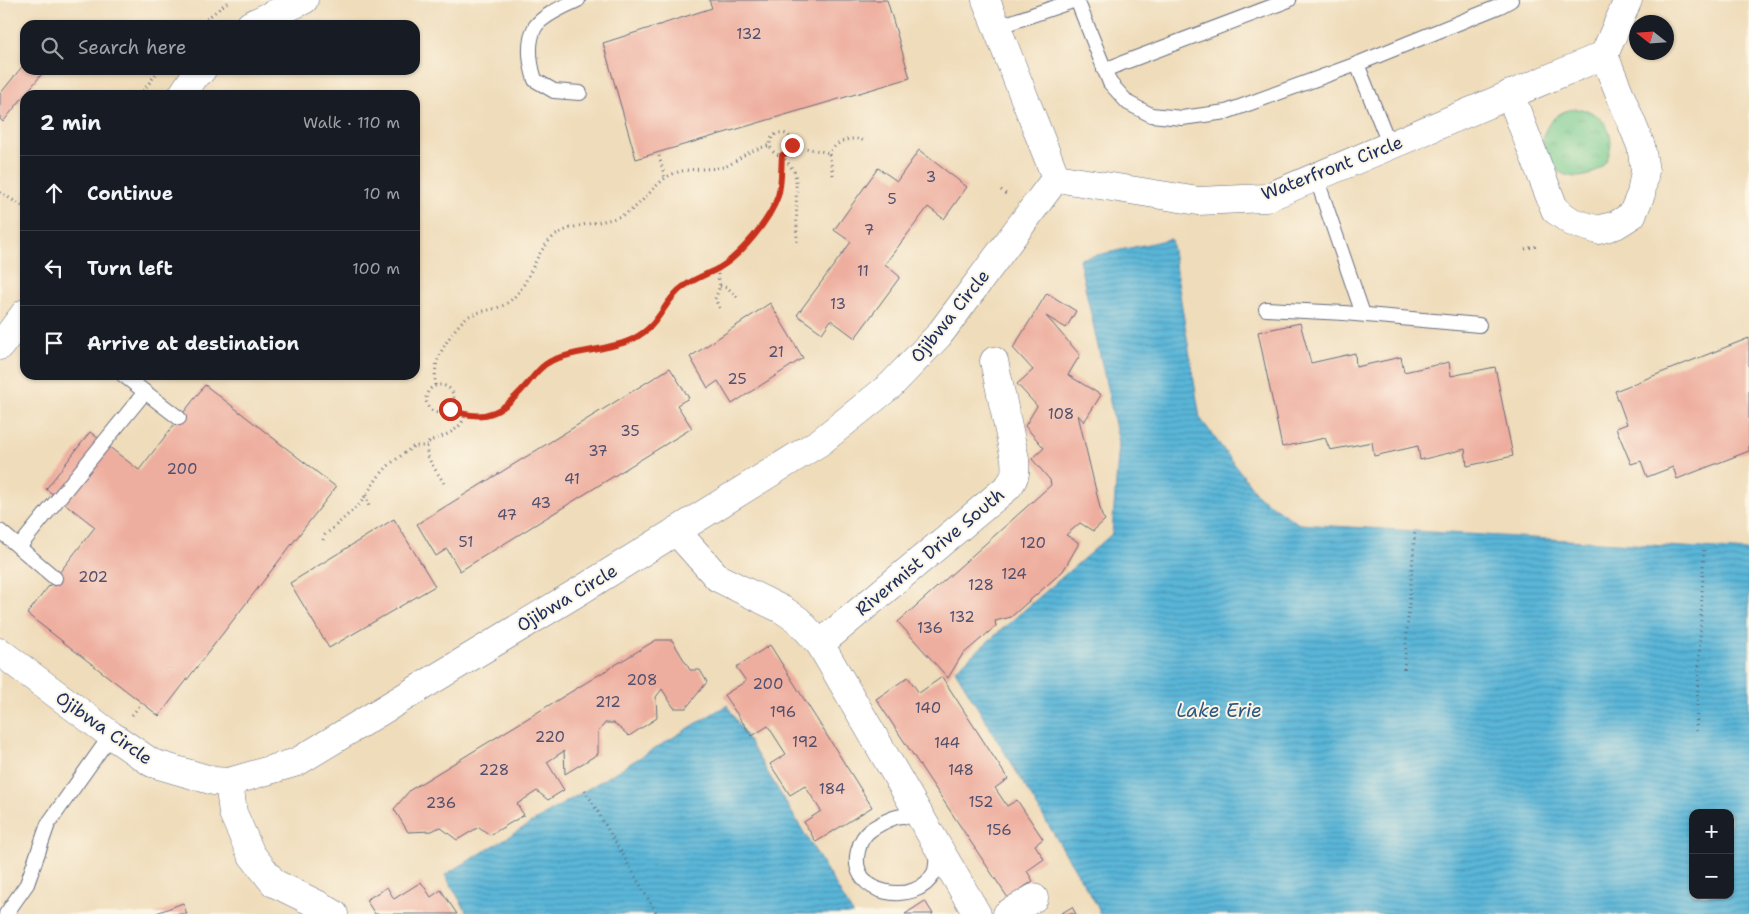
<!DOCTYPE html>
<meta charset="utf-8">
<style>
:root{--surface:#171b24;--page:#20242c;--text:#f1f3f6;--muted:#9ea1a6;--line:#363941}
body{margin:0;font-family:"Shantell Sans",sans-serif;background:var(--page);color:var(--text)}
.controls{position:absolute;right:15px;bottom:15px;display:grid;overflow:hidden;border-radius:10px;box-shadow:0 1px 4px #0004}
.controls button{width:45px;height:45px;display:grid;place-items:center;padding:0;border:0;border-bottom:1px solid var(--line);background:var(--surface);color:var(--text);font:25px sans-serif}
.compass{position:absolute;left:1629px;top:15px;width:45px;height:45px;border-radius:50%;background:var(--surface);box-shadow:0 1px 4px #0004;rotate:287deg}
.stop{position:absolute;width:15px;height:15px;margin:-11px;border:4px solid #c8321e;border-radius:50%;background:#fff}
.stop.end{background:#c8321e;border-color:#fff;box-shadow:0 1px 5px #0008}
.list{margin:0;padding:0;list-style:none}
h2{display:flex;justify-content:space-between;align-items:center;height:65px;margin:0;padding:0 20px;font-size:21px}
h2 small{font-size:16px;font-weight:400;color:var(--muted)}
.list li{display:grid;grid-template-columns:32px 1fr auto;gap:15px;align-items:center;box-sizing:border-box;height:75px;padding:0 20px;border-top:1px solid var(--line)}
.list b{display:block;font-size:19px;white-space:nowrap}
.list em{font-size:16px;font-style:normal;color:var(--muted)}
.icon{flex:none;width:28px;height:28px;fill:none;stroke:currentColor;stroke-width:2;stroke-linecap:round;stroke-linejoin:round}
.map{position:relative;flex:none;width:1749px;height:914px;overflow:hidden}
.search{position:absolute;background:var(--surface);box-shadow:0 1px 4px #0004;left:20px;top:20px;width:400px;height:55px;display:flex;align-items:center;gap:12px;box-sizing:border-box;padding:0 18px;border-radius:15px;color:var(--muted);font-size:19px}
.panel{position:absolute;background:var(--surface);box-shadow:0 1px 4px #0004;left:20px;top:90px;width:400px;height:290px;border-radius:15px}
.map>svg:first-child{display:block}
.grass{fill:url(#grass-tufts);stroke:#497d76}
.water{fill:url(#water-rules);stroke:#3a729b;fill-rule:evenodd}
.building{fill:#eeae9f}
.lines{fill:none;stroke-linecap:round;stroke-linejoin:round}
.lane-casing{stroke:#656c7e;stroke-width:16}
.street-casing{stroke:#656c7e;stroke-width:29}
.path{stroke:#656c7e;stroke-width:3;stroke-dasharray:1 4;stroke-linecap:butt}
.lane{stroke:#fff;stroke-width:14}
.street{stroke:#fff;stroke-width:28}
.route{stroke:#c8321e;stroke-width:6}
.labels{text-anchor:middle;stroke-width:4;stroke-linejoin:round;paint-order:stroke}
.number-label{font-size:15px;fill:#504f6e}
.street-label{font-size:18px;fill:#1b2f5e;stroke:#fcf5e5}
.water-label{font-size:19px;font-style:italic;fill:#2e5883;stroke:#fcf5e5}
</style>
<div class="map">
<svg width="1749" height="914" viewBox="0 0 1749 914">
<defs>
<pattern id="grass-tufts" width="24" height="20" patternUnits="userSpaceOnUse" patternTransform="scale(1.25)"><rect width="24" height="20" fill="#77cb8e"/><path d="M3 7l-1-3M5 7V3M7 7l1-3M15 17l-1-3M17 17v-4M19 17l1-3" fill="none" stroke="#61a577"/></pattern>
<pattern id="water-rules" width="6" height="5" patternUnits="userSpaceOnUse" patternTransform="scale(1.25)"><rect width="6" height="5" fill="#5ab6d8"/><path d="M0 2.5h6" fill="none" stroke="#4a94b2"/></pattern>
</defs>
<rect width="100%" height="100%" fill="#fcf5e5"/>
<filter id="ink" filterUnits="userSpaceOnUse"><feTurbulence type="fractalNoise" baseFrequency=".02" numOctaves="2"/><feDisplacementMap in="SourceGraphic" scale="10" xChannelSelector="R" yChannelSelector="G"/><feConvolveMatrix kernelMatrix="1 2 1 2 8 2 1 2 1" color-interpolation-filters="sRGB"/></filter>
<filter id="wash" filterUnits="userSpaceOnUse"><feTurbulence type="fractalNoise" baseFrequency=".0096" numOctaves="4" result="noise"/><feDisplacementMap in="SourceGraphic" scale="20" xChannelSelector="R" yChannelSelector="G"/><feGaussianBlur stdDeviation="1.12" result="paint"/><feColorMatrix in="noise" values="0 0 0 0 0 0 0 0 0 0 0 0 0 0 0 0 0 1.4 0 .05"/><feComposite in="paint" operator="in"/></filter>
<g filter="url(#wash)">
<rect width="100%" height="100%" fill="#efdcba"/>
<circle class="grass" cx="1577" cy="143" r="34"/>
<g class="water">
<path d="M1171,239L1200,418L1259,497L1299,524L1749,551V914H1099V909L955,670L1112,534L1119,443L1079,259ZM1693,813H1730V895H1693Z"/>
<polygon points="727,705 853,914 468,914 445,875"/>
</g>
<g id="blocks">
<g class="building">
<polygon points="709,0 887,0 910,78 636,159 603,43 712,8"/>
<polygon points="25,63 25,70 45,70 3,122 0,119 0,94"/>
<polygon points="919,150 967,187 944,219 928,207 885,264 900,277 855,338 831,320 822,333 797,315 851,242 834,230 878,168 897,181"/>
<polygon points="1047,293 1076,311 1066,328 1046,316 1080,355 1068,375 1101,395 1084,422 1078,415 1102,516 1105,520 1093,531 1080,523 1066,535 1078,542 1078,545 1063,571 1011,617 995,621 996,626 962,655 948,678 898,622 1051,485 1050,480 1032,459 1044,448 1025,426 1037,406 1017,384 1033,370 1013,348"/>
<polygon points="770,303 803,358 732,404 718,381 708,388 690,357"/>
<polygon points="1300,323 1311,363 1355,353 1356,367 1401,357 1404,372 1449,362 1451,376 1495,367 1513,456 1467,466 1465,449 1420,460 1418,446 1374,456 1372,442 1330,450 1325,438 1282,447 1258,332"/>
<polygon points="1749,338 1749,451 1677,479 1673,467 1647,477 1641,461 1631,464 1616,428 1627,424 1615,391"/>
<polygon points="670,368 689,398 677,405 692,428 460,571 447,549 436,556 417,524"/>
<polygon points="205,385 336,487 159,716 27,614 95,527 46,489 90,432 139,470"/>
<polygon points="394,519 435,586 329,648 290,583"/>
<polygon points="656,640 672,640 690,670 700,670 707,682 686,708 674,708 662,689 656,697 657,718 629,736 614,723 605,723 598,732 598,754 565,774 564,751 547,762 564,790 548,800 537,791 517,804 524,815 490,835 479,827 457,840 440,827 432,831 408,832 394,809 410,790"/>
<polygon points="770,645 872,807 816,842 804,822 821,811 805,786 790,795 770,764 786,754 768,726 752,736 724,695 746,681 736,667"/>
<polygon points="908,677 919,693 942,677 1008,779 995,788 1007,806 1017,800 1043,839 1035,845 1044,859 1027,871 1033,881 1008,898 876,699"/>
<polygon points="421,882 431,897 441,890 457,914 375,914 366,900 387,887 394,899"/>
<polygon points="925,901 933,914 905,914"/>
<polygon points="183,903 187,914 154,914"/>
<polygon points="1072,907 1076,914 1060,914"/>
</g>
</g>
</g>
<g filter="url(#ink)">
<use href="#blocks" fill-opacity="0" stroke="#656c7e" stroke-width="1"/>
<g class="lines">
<g class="lane-casing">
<g id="lane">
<path d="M578,0C565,6 543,15 535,27C527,43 530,64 535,80L554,91L580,93"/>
<polyline points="1077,0 1110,83 1128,103 1151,115 1182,118 1226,112 1357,64 1500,6 1511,0"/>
<polyline points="997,27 1076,0"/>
<polyline points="1357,64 1390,146"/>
<polyline points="1104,70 1289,0"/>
<polyline points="1316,177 1363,314"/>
<polyline points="1266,309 1344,313 1479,325"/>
<polyline points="123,375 179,418"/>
<polyline points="0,531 55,578"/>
<polyline points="19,547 145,392"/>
<path d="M922,820C916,819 909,816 903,816C893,816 880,824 872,829C863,835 860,842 858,851C847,895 916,908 934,873C937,867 936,856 937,850"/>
<polyline points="6,914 27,884 48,824 111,735"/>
</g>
</g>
<g class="street-casing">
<g id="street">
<polyline points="986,0 1056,178"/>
<polyline points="250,25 304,0"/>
<polyline points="1510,94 1555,210 1572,222 1598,230 1616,225 1632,215 1641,194 1645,171 1641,146 1604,55"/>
<polyline points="182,95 194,77 202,70"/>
<polyline points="1056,178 1198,201 1266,198 1604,55 1628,0"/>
<polyline points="0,346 25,313"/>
<polyline points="676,531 718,578 783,610 798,620 820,644 977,914"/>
<path d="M820,644L1008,487C1016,477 1016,471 1015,459L994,361"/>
<polyline points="0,652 111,735 152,763 214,781 229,782 297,762 578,592 820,442 891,385 939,335 1056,178"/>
<polyline points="229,782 233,813 251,854 274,883 319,905 334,914"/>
<polyline points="1007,914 1034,898"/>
</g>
</g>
<g class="path">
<polyline points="199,25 230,0"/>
<polyline points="140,95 159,70"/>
<circle cx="781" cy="144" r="11"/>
<polyline points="792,145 829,153"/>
<polyline points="782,155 794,171 796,178 797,243"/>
<polyline points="659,156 665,178"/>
<path d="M833,175L829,153C839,140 850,136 865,141"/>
<polyline points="1001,190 1008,196"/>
<polyline points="0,192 25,208"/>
<polyline points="1525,249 1537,246"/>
<polyline points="717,269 720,286 715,299 721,311"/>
<polyline points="720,286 728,288 738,298"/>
<circle cx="440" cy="399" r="14"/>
<path d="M435,385C435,378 435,369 437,362C441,349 457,323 469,316C483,309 499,311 511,300C530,284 533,257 550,240C569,221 602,226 625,214C642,205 652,187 667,177C684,166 705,171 723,167C732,165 738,158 746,154C754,150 762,147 771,145"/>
<path d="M450,409C467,416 489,418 505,407C514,402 521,391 528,383C535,374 542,365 553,360C579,349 608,351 633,339C660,325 660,308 679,290C690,280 706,275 719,268C740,256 770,220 778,196C782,183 781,168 782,155"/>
<path d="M444,483C439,475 433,467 429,459C426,454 426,445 430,441C431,440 437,439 438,438C449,434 464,427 465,413"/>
<polyline points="366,495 369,507"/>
<polyline points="323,540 325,535 360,504 378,477 390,464 414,446 428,446"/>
<polyline points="1404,669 1415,531"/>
<polyline points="132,715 141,704"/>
<polyline points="1696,731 1704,548"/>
<polyline points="585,790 657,914"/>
</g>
<use href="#lane" class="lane"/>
<use href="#street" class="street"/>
</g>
</g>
<g class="lines" filter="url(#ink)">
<path class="route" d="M450,409C487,425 505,410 528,383C535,374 542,365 553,360C579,349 608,351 633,339C660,325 660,308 679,290C690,280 706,275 719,268C740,256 770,220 778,196C782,183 781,168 782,155L787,153L792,145"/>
</g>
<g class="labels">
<g class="number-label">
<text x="749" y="39">132</text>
<text x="931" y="182">3</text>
<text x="892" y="204">5</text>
<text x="869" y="235">7</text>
<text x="863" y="276">11</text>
<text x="838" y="309">13</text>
<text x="776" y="357">21</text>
<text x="737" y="384">25</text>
<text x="1061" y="419">108</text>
<text x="630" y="436">35</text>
<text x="598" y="456">37</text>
<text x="182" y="474">200</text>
<text x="572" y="484">41</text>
<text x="541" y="508">43</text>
<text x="507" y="520">47</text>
<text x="466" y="547">51</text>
<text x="1033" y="548">120</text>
<text x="1014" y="579">124</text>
<text x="93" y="582">202</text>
<text x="981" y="590">128</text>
<text x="962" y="622">132</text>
<text x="930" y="633">136</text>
<text x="642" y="685">208</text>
<text x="768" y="689">200</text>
<text x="608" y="707">212</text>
<text x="928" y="713">140</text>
<text x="783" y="717">196</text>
<text x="550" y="742">220</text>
<text x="805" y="747">192</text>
<text x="947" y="748">144</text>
<text x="494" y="775">228</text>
<text x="961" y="775">148</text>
<text x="832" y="794">184</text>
<text x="981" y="807">152</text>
<text x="441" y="808">236</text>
<text x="999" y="835">156</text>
</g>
<g class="street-label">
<text transform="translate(1332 168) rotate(-21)" y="6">Waterfront Circle</text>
<text transform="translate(950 316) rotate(-51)" y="6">Ojibwa Circle</text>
<text transform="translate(930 552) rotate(-40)" y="6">Rivermist Drive South</text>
<text transform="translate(567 598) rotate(-31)" y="6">Ojibwa Circle</text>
<text transform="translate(104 728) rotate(35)" y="6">Ojibwa Circle</text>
</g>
<g class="water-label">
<text x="1219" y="717">Lake Erie</text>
</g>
</g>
</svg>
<div class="controls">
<button>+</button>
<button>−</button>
</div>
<svg class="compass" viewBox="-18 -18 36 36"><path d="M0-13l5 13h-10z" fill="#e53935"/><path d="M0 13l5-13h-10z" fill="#9ea1a6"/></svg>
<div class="stop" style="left:450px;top:409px"></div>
<div class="stop end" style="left:792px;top:145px"></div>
<div class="search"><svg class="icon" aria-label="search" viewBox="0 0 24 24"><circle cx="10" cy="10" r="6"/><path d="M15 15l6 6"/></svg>Search here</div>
<section class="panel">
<h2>2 min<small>Walk · 110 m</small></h2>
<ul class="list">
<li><svg class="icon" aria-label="ahead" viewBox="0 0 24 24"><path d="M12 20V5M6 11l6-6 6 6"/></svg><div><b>Continue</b></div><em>10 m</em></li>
<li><svg class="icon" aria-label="left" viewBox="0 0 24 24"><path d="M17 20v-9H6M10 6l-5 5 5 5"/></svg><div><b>Turn left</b></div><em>100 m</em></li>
<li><svg class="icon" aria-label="arrive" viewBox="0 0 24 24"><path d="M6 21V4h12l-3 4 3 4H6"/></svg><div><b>Arrive at destination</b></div></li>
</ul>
</section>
</div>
